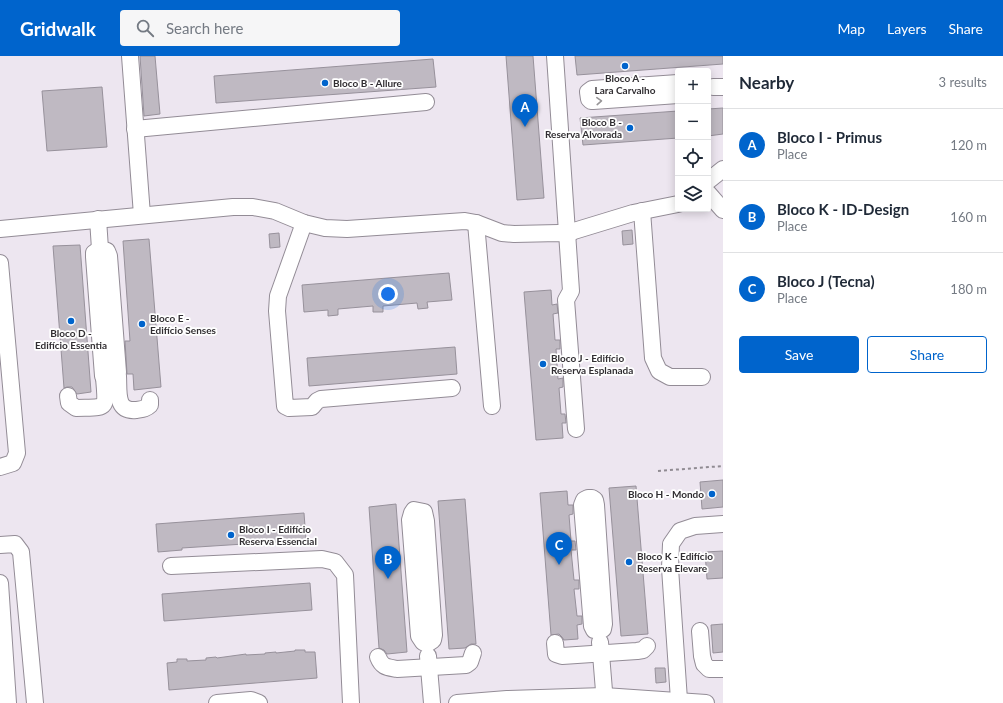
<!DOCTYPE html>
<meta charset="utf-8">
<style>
:root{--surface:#fff;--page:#f6f6f7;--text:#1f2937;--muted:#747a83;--line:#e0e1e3;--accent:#0064cc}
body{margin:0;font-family:Lato,sans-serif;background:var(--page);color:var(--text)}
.controls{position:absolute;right:12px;top:12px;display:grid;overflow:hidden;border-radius:4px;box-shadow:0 2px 10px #0003}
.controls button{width:36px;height:36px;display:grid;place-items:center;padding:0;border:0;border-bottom:1px solid var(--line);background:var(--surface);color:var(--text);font:20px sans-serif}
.you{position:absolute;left:388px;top:238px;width:14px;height:14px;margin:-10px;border:3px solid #fff;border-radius:50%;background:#1a73e8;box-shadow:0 0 0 6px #1a73e833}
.badge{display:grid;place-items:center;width:26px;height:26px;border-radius:50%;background:var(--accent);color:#fff;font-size:13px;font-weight:700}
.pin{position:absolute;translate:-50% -33px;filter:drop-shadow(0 1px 2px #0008)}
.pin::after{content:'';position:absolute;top:21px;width:14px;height:12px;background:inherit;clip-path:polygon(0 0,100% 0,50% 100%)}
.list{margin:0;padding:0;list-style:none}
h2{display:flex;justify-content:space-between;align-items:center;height:52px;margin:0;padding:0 16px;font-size:17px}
h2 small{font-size:13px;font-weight:400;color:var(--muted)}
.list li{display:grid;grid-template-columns:26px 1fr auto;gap:12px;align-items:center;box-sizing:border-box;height:72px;padding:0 16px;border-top:1px solid var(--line)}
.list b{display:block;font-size:15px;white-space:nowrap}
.list p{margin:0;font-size:13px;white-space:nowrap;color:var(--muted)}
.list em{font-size:13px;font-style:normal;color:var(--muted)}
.actions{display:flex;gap:8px;padding:12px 16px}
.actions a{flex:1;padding:9px 0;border:1px solid var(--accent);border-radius:4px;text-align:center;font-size:14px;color:var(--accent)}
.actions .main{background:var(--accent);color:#fff}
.icon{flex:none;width:22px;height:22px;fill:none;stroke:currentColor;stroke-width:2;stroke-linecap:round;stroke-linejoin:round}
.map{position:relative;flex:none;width:723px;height:647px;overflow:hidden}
header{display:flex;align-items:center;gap:24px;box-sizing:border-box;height:56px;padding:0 20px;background:var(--accent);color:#fff}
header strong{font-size:19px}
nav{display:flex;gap:22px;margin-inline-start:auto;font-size:14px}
.search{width:280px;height:36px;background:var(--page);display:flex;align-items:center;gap:10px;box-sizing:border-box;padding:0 14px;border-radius:4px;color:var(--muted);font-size:15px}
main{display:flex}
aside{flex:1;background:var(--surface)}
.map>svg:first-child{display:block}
.building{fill:#bfb9c2;stroke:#97919b}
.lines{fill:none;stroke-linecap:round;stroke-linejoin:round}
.minor-casing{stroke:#938c96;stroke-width:18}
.path{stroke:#908b92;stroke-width:2;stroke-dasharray:3 3;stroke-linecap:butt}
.minor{stroke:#fff;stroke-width:16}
.oneway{stroke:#989698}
.poi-dot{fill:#0064cc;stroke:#fff;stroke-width:1.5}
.labels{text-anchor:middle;stroke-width:3.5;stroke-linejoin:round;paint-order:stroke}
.poi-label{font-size:10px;font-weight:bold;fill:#312e32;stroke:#fff;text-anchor:start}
</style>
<header>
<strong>Gridwalk</strong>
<div class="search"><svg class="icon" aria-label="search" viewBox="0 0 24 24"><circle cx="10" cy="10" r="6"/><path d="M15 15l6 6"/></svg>Search here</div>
<nav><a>Map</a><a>Layers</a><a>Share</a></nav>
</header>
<main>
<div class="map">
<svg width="723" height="647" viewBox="0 0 723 647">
<rect width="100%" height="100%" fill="#ede6f0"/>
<g class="building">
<polygon points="140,0 155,0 160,58 144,60"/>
<polygon points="506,0 533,0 544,142 517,144"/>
<polygon points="575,0 723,0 723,8 577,19"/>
<polygon points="433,3 436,31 216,47 214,20"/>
<polygon points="102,31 107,91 47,95 42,35"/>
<polygon points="723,52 723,78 708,80 708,53"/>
<polygon points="678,55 678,82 583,89 580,62"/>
<polygon points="632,174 633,188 623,189 622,175"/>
<polygon points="279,177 280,191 270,192 269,178"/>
<polygon points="149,183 161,331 134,334 133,318 127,318 125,285 130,285 123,185"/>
<polygon points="80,189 91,336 77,338 72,331 67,331 64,332 53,190"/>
<polygon points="449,217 452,244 427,246 428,252 418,253 417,247 383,250 383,256 373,256 373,250 338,253 338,259 328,260 328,254 304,256 302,229"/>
<polygon points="551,234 552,249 557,248 558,257 553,258 555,284 560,284 560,293 556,293 558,323 563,322 563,331 559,332 561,358 565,358 566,367 562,367 563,382 536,384 524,236"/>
<polygon points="455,291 457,318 309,330 307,302"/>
<polygon points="723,424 723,451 702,453 700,426"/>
<polygon points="636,430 648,578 621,580 609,432"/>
<polygon points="567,435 568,449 573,449 573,458 569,459 571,485 575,485 576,494 571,494 574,524 579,524 579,533 574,533 577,560 582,560 582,568 577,569 578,583 564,584 562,581 559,578 551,579 540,437"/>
<polygon points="465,443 476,588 471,588 465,592 449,593 438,445"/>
<polygon points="396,448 407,596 387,598 384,594 379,592 369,451"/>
<polygon points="304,457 306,484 182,492 182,494 158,496 156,468"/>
<polygon points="723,495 723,522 707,523 705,496"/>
<polygon points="310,527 312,554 164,565 162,538"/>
<polygon points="723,568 723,596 713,597 711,569"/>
<polygon points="295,594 305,594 305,596 315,596 317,622 169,634 167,607 177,606 177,603 187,603 187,605 206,604 206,602 216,601 217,602 246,598 246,599 265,598 265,597 276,596 276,597 295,595"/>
<polygon points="655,612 665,612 666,626 656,627"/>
</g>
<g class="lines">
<g class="minor-casing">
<g id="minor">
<polyline points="130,0 142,159"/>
<polyline points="555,0 571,235 566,244 576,373"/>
<polyline points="678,27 592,33 588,36 589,43 591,45 593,45 678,39"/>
<polyline points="713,31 723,31"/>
<polyline points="135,73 426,46"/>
<polyline points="708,125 723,113"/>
<polyline points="708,137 723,154"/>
<polyline points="642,155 653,302 659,315 670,321 702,321"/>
<polyline points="98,163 100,193"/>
<polyline points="304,167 278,240 277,255 285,350 289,352 312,351 317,345 321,343 452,332"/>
<polyline points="476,167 492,350"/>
<polyline points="0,173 233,151 253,151 275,155 304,167 325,172 347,173 465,165 476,167 502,177 514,178 559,177 568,178 574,175 633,157 678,148"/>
<polygon points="100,193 107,195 109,200 118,316 116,323 111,326 106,324 103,320 94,201 94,197"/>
<polyline points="0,207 17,397 13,407 0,411"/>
<path d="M118,320C119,335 115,356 136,354C142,353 146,353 150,349V344"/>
<path d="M68,340L69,347L76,352C107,351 107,355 104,322"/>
<polygon points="588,442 592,442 595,444 596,449 604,568 603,573 599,575 594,574 592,570 582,449 584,444"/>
<polygon points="414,454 424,456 426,465 434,579 433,584 427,588 423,586 419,580 410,464 412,457"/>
<polyline points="0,489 15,488 21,496 35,647"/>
<polyline points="171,510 322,503 335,506 345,519 351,647"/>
<polyline points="0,527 8,647"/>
<polyline points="700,575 702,600 704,608 709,613 723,613"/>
<polyline points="600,586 605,647"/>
<polyline points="555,587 556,598 562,600 637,595 643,594 647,590"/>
<polyline points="428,600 432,647"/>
<path d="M378,601C382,611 386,611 397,613L466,609L470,606L473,597"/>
<polyline points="679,644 670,512 671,488 680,475 695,470 723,468"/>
<polyline points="217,647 251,644 259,647"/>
<polyline points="457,647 507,643 604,640 706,647"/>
</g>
</g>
<polyline class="path" points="658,415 723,410"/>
<use href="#minor" class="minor"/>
</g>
<defs><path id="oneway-chevron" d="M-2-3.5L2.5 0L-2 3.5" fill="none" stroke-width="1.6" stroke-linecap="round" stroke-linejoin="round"/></defs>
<use class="oneway" href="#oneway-chevron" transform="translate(599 45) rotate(-3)"/>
<g class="poi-dot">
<circle cx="625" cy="10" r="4"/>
<circle cx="325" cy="27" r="4"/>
<circle cx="630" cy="72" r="4"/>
<circle cx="71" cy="265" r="4"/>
<circle cx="142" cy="268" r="4"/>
<circle cx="543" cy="308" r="4"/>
<circle cx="712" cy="438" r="4"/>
<circle cx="231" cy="479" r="4"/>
<circle cx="629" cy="506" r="4"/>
</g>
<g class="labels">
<g class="poi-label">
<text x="625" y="26" text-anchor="middle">Bloco A -<tspan x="625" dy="12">Lara Carvalho</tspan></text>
<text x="333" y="31">Bloco B - Allure</text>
<text x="622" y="70" text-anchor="end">Bloco B -<tspan x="622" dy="12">Reserva Alvorada</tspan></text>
<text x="150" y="266">Bloco E -<tspan x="150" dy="12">Edifício Senses</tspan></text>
<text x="71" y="281" text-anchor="middle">Bloco D -<tspan x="71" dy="12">Edifício Essentia</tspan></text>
<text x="551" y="306">Bloco J - Edifício<tspan x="551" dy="12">Reserva Esplanada</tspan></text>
<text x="704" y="442" text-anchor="end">Bloco H - Mondo</text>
<text x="239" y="477">Bloco I - Edifício<tspan x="239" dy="12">Reserva Essencial</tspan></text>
<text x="637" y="504">Bloco K - Edifício<tspan x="637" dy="12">Reserva Elevare</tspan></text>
</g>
</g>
</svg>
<div class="controls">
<button>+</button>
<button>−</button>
<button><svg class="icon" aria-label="locate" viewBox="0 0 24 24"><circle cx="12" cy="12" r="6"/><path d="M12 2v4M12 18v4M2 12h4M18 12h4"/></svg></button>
<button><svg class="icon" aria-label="layers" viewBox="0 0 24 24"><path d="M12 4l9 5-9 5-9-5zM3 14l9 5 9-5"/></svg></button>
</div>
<div class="you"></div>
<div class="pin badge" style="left:525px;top:71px">A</div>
<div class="pin badge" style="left:388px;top:523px">B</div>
<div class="pin badge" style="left:559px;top:509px">C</div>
</div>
<aside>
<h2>Nearby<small>3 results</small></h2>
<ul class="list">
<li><span class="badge">A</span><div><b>Bloco I - Primus</b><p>Place</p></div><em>120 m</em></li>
<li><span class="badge">B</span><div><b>Bloco K - ID-Design</b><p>Place</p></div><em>160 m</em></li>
<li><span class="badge">C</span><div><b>Bloco J (Tecna)</b><p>Place</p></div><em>180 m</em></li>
</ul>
<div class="actions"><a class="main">Save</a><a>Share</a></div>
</aside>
</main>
